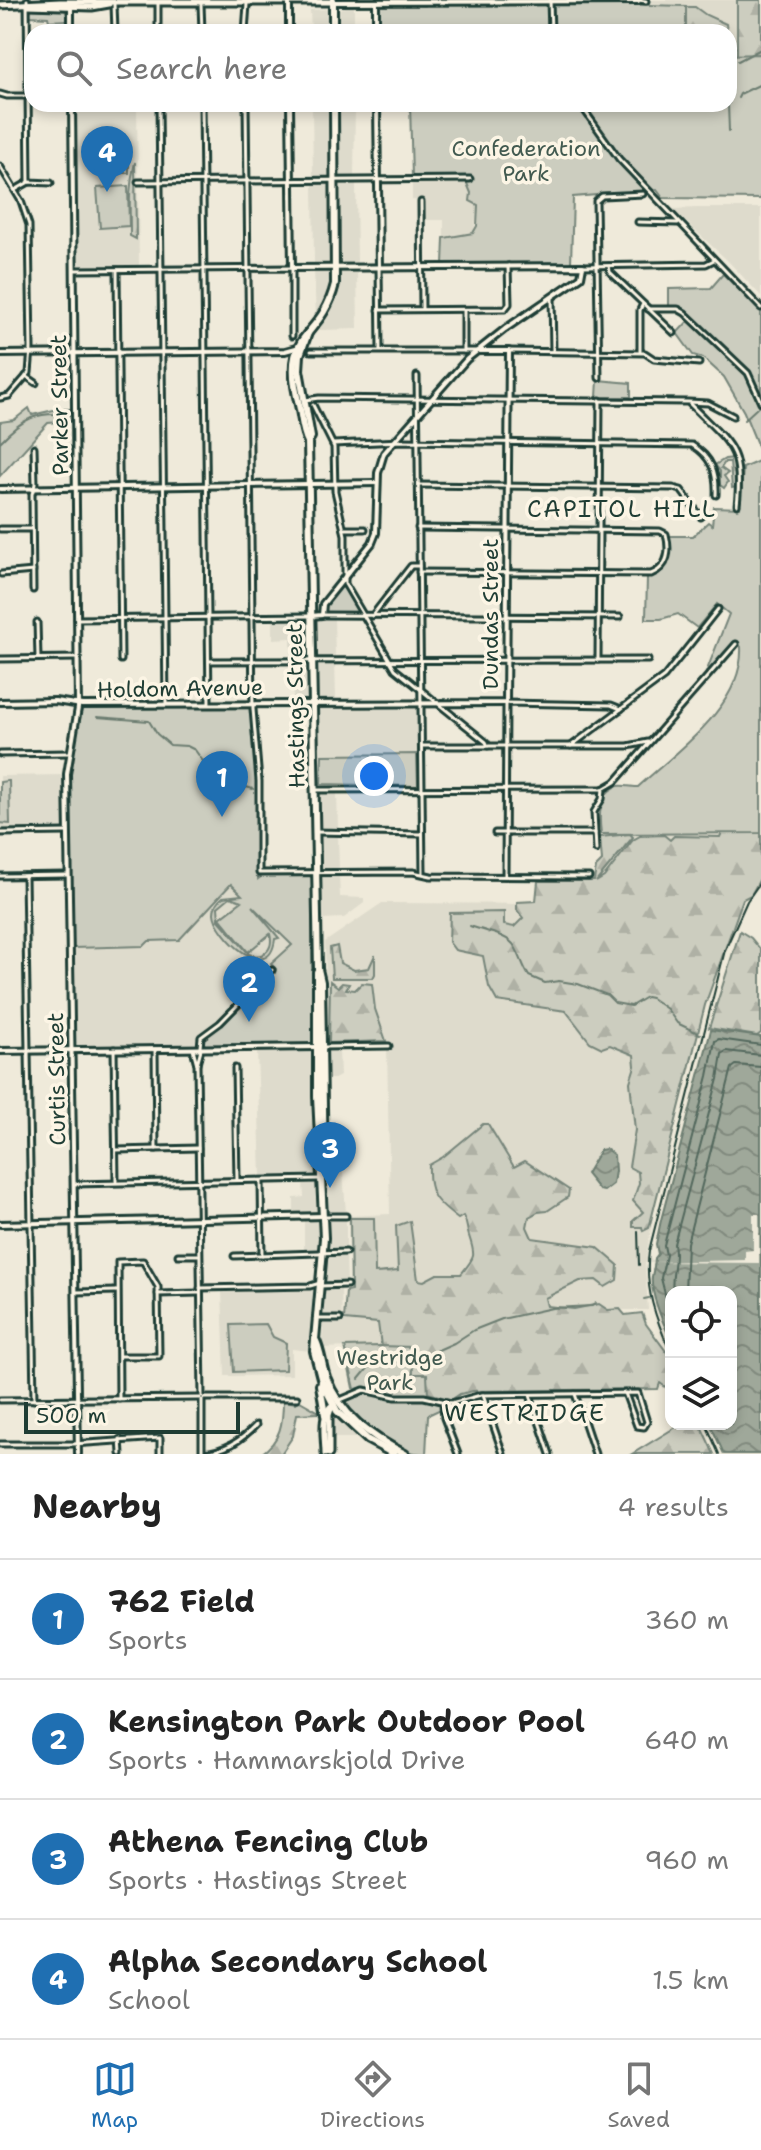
<!DOCTYPE html>
<meta charset="utf-8">
<style>
:root{--surface:#fff;--page:#f6f6f6;--text:#222;--muted:#767676;--line:#e0e0e0;--accent:#1f6fb2}
body{margin:0;font-family:"Shantell Sans",sans-serif;background:var(--page);color:var(--text)}
.controls{position:absolute;right:24px;bottom:24px;display:grid;overflow:hidden;border-radius:16px;box-shadow:0 4px 12px #0003}
.controls button{width:72px;height:72px;display:grid;place-items:center;padding:0;border:0;border-bottom:2px solid var(--line);background:var(--surface);color:var(--text);font:40px sans-serif}
.scale{position:absolute;left:24px;bottom:20px;width:216px;box-sizing:border-box;padding-left:8px;border:4px solid #1f3d34;border-top:0;font-size:22px;line-height:28px;white-space:nowrap;color:#1f3d34;-webkit-text-stroke:6px #fcf5e5;paint-order:stroke}
.you{position:absolute;left:374px;top:776px;width:28px;height:28px;margin:-20px;border:6px solid #fff;border-radius:50%;background:#1a73e8;box-shadow:0 0 0 12px #1a73e833}
.badge{display:grid;place-items:center;width:52px;height:52px;border-radius:50%;background:var(--accent);color:#fff;font-size:26px;font-weight:700}
.pin{position:absolute;translate:-50% -66px;filter:drop-shadow(0 2px 4px #0008)}
.pin::after{content:'';position:absolute;top:42px;width:28px;height:24px;background:inherit;clip-path:polygon(0 0,100% 0,50% 100%)}
.list{margin:0;padding:0;list-style:none}
h2{display:flex;justify-content:space-between;align-items:center;height:104px;margin:0;padding:0 32px;font-size:34px}
h2 small{font-size:26px;font-weight:400;color:var(--muted)}
.list li{display:grid;grid-template-columns:52px 1fr auto;gap:24px;align-items:center;box-sizing:border-box;height:120px;padding:0 32px;border-top:2px solid var(--line)}
.list b{display:block;font-size:30px;white-space:nowrap}
.list p{margin:0;font-size:26px;white-space:nowrap;color:var(--muted)}
.list em{font-size:26px;font-style:normal;color:var(--muted)}
.icon{flex:none;width:44px;height:44px;fill:none;stroke:currentColor;stroke-width:2;stroke-linecap:round;stroke-linejoin:round}
.map{position:relative;flex:none;width:761px;height:1454px;overflow:hidden}
.search{position:absolute;background:var(--surface);box-shadow:0 4px 12px #0003;left:24px;right:24px;top:24px;height:88px;display:flex;align-items:center;gap:20px;box-sizing:border-box;padding:0 28px;border-radius:24px;color:var(--muted);font-size:30px}
.sheet{height:584px;background:var(--surface)}
nav{display:flex;justify-content:space-around;align-items:center;box-sizing:border-box;height:112px;border-top:2px solid var(--line);background:var(--surface);font-size:22px;color:var(--muted)}
nav a{display:grid;justify-items:center;gap:4px}
nav .on{color:var(--accent)}
.map>svg:first-child{display:block}
.built{fill:#dedbcc}
.grass{fill:url(#grass-tufts);stroke:#76857a;stroke-width:2}
.forest{fill:url(#forest-firs);stroke:#76857a;stroke-width:2}
.park{fill:#cccdbf;stroke:#76857a;stroke-width:2;fill-rule:evenodd}
.water{fill:url(#water-waves);stroke:#6c7d71;stroke-width:2}
.pier{fill:#efeada}
.lines{fill:none;stroke-linecap:round;stroke-linejoin:round}
.shore{stroke:#52685d;stroke-width:2}
.stream{stroke:#6c7d71;stroke-width:2}
.minor-casing{stroke:#1f3d34;stroke-width:9}
.tertiary-casing{stroke:#1f3d34;stroke-width:10}
.secondary-casing{stroke:#1f3d34;stroke-width:11}
.primary-casing{stroke:#1f3d34;stroke-width:12}
.minor{stroke:#fcf5e5;stroke-width:3}
.tertiary{stroke:#fcf5e5;stroke-width:4}
.secondary{stroke:#fcf5e5;stroke-width:5}
.primary{stroke:#fcf5e5;stroke-width:6}
.rail{stroke:#1f3d34;stroke-width:2}
.labels{text-anchor:middle;stroke-width:7;stroke-linejoin:round;paint-order:stroke}
.park-label{font-size:22px;fill:#425a50;stroke:#fcf5e5}
.street-label{font-size:22px;fill:#1f3d34;stroke:#fcf5e5}
.neighbourhood-label{font-size:24px;letter-spacing:2px;fill:#1f3d34;stroke:#fcf5e5}
</style>
<div class="map">
<svg width="761" height="1454" viewBox="0 0 761 1454">
<defs>
<pattern id="grass-tufts" width="24" height="20" patternUnits="userSpaceOnUse" patternTransform="scale(2)"><rect width="24" height="20" fill="#cccdbf"/><path d="M3 7l-1-3M5 7V3M7 7l1-3M15 17l-1-3M17 17v-4M19 17l1-3" fill="none" stroke="#afb1a5"/></pattern>
<pattern id="forest-firs" width="22" height="20" patternUnits="userSpaceOnUse" patternTransform="scale(2)"><rect width="22" height="20" fill="#cccdbf"/><path d="M5 1l3.5 6h-7zM16 11l3.5 6h-7z" fill="#afb1a5"/></pattern>
<pattern id="water-waves" width="16" height="10" patternUnits="userSpaceOnUse" patternTransform="scale(2)"><rect width="16" height="10" fill="#9fa89a"/><path d="M0 5q4-4 8 0t8 0" fill="none" stroke="#818a7e"/></pattern>
</defs>
<rect width="100%" height="100%" fill="#efeada"/>
<filter id="ink" filterUnits="userSpaceOnUse"><feTurbulence type="fractalNoise" baseFrequency=".0125" numOctaves="2"/><feDisplacementMap in="SourceGraphic" scale="16" xChannelSelector="R" yChannelSelector="G"/><feConvolveMatrix kernelMatrix="1 2 1 2 8 2 1 2 1" color-interpolation-filters="sRGB"/></filter>
<g filter="url(#ink)">
<g class="built">
<polygon points="642,0 756,0 740,54 729,54 729,32 725,32 694,6 642,3"/>
<polygon points="354,5 354,32 338,32 339,9"/>
<polygon points="328,9 329,32 311,32 310,10"/>
<polygon points="75,104 137,104 139,268 78,269"/>
<polygon points="312,104 330,104 331,175 328,180 327,177 313,178"/>
<polygon points="339,104 355,104 354,178 340,177"/>
<polygon points="412,182 468,182 478,205 474,232 468,235 444,238 444,220 424,220 424,201 412,200"/>
<polygon points="313,183 329,183 331,185 331,261 328,264 314,264"/>
<polygon points="341,183 356,183 357,264 344,264 341,261"/>
<polygon points="698,208 761,208 761,296 727,260 672,209"/>
<polygon points="314,270 329,270 331,272 327,295 316,317"/>
<polygon points="357,270 358,329 319,330 335,302 342,271"/>
<polygon points="273,617 307,620 306,656 291,657 291,638 273,639"/>
<polygon points="334,617 336,700 320,700 318,698 316,620 319,618"/>
<polygon points="292,662 307,664 308,695 304,700 293,700"/>
<polygon points="318,706 417,706 417,754 319,755"/>
<polygon points="64,775 63,830 0,831 0,776"/>
<polygon points="324,791 337,793 338,829 320,827 319,794"/>
<polygon points="323,833 338,833 339,870 321,869 320,836"/>
<polygon points="761,833 746,896 723,945 695,1043 657,1195 646,1257 654,1261 745,1260 645,1263 648,1310 350,1310 348,1216 390,1214 387,1044 327,1044 325,942 382,903 542,904 572,893 594,879 603,856 603,834"/>
<polygon points="323,875 339,875 340,897 364,898 364,903 344,918 321,919 320,877"/>
<polygon points="231,884 293,945 272,963 273,966 220,1021 199,1036 194,1046 76,1046 73,948 144,946 148,941 179,940"/>
<polygon points="257,1050 313,1052 316,1176 261,1178"/>
<polygon points="329,1050 339,1050 340,1076 334,1079 325,1079 325,1054"/>
<polygon points="327,1171 343,1172 346,1213 327,1211"/>
<polygon points="303,1182 317,1183 318,1213 294,1214 294,1198 304,1197"/>
<polygon points="346,1218 346,1251 330,1250 328,1219"/>
<polygon points="304,1219 319,1220 318,1250 304,1251"/>
<polygon points="336,1254 346,1254 347,1284 325,1282 327,1258"/>
<polygon points="341,1287 342,1322 380,1321 380,1346 322,1348 324,1290"/>
<polygon points="285,1289 314,1290 311,1351 292,1349 292,1375 225,1376 222,1290"/>
<polygon points="334,1413 355,1433 355,1438 333,1438 332,1415"/>
</g>
<path class="grass" d="M135,162L136,239L130,236C130,209 128,188 135,162Z"/>
<g class="forest">
<polygon points="737,0 761,0 761,174 737,55"/>
<polygon points="610,6 695,7 706,15 726,24 727,32 598,32"/>
<polygon points="734,458 738,470 736,487 732,488 730,462 725,462 721,468 728,473 724,476 728,482 724,488 720,485 720,471 715,465 725,459"/>
<polygon points="761,748 761,877 751,895 743,899 705,1005 649,1228 643,1231 642,1227 633,1227 633,1221 643,1212 633,1201 639,1183 638,1172 629,1167 635,1130 630,1082 635,1066 634,1055 610,1045 602,1048 590,1042 566,1011 497,1001 489,987 483,956 455,950 449,942 450,913 504,912 504,925 514,927 523,918 517,910 517,902 536,901 538,881 594,881 596,867 602,861 600,837 630,834 633,837 596,882 604,877 633,840 640,836 664,835 670,840 674,836 720,837"/>
<polygon points="740,931 751,938 761,950 761,1033 757,1036 709,1028"/>
<polygon points="337,946 340,963 354,970 369,968 375,955 375,974 373,978 332,978 330,948"/>
<polygon points="330,981 338,987 342,983 349,984 346,989 355,990 362,983 372,984 375,1009 386,1041 329,1043"/>
<path d="M483,1124H488L514,1167L525,1161L569,1190L568,1197L547,1211L538,1212L529,1217L527,1227L532,1238L597,1247L618,1265L617,1280L605,1287L596,1280L580,1281L545,1298L547,1306L574,1309L599,1304L608,1310L620,1309L625,1315L642,1313L646,1324L671,1358V1391L660,1383L658,1389L473,1391L460,1394L451,1400C425,1390 380,1383 353,1388L347,1359L381,1346L378,1323L344,1320L346,1291L351,1290L350,1218H374L375,1273L398,1271L396,1226L410,1221L418,1280L424,1281L437,1274H461C475,1257 476,1257 469,1236C466,1228 468,1224 463,1216L458,1219C434,1201 428,1194 429,1165L443,1157Z"/>
<path d="M283,1400L295,1403L300,1401L321,1413L297,1414L293,1436L281,1454H261C281,1440 283,1423 283,1400Z"/>
<polygon points="681,1424 700,1424 714,1454 632,1454"/>
</g>
<g class="park">
<polygon points="380,3 425,6 430,3 538,3 547,4 550,9 554,4 571,3 686,6 686,32 379,32 378,5"/>
<polygon points="31,9 65,9 68,20 49,21 48,17 29,16"/>
<polygon points="761,54 761,199 663,198 657,190 573,197 571,263 511,265 508,262 502,265 443,265 444,238 473,233 477,226 478,205 470,201 471,193 466,181 469,181 469,177 412,177 410,104 729,104 729,55"/>
<polygon points="129,158 129,173 112,173 112,159"/>
<polygon points="128,186 129,226 100,228 97,188"/>
<polygon points="723,274 761,312 761,454 744,412 724,377 703,358 693,355 677,333 692,317 680,307 669,306 669,289 711,288"/>
<polygon points="598,380 631,383 631,397 597,397"/>
<polygon points="29,408 32,415 58,409 72,409 72,421 48,423 0,476 0,422 14,420"/>
<path d="M761,460V833L601,834C599,818 597,793 618,786C623,785 633,787 638,787C677,751 744,705 741,647L736,641L705,675L729,614L717,604L697,628L678,614L661,619H646L647,577C673,572 670,559 670,536H693L708,522L712,525L714,507L740,508L743,468Z"/>
<polygon points="341,586 349,593 358,612 325,613 325,606"/>
<path d="M169,706L250,707L257,770L258,879L265,874L309,875L312,878V1044L206,1045L203,1043L204,1037L224,1023L269,974L275,973L276,969L271,964L292,945L252,906L279,938L275,939C269,987 215,934 214,913C214,906 218,901 223,897L242,895L231,884L179,940L149,941L144,946L73,948L70,768L82,709ZM230,897L242,901L220,918L248,952L270,934C274,949 264,959 249,954L219,920L218,907Z"/>
<polygon points="417,754 418,786 321,784 322,755"/>
<polygon points="7,781 9,781 10,824 0,823 0,782"/>
<polygon points="266,1324 273,1337 286,1343 285,1370 234,1372 231,1325"/>
<polygon points="380,1346 412,1347 413,1374 427,1374 428,1396 394,1394 368,1388 355,1389 345,1347"/>
<path d="M361,1393L395,1399H422L440,1404L441,1409L428,1415L426,1454C397,1454 359,1429 344,1403Z"/>
</g>
<g class="water">
<path d="M711,1030L761,1037V1454H724L712,1428L711,1424H731V1292H671V1340C664,1325 650,1293 652,1277C653,1269 655,1266 655,1258L658,1254L656,1244L661,1220Z"/>
<polygon points="606,1149 614,1155 615,1171 613,1184 604,1191 599,1190 586,1174 600,1150"/>
</g>
<polygon class="pier" points="753,1214 759,1214 759,1263 652,1262 745,1260 745,1251 753,1250"/>
<g class="lines">
<g class="shore">
<path d="M673,1292C670,1276 678,1260 674,1244L718,1079L722,1054L726,1051L761,1055"/>
<polyline points="685,1292 687,1243 732,1068 736,1065 761,1067"/>
<polyline points="671,1318 661,1278 666,1255 664,1245 708,1076 715,1041 719,1039 761,1045"/>
</g>
<g class="stream">
<polyline points="738,61 761,49"/>
<polyline points="738,98 740,94 761,84"/>
<polyline points="577,104 577,106"/>
<polyline points="728,104 729,131"/>
<polyline points="759,407 760,405"/>
<polyline points="744,420 757,408"/>
<path d="M0,442C23,418 37,411 71,415"/>
<polyline points="97,717 149,721 157,734 170,745 187,746 195,750 212,774 233,782"/>
<polyline points="365,761 365,784"/>
<polyline points="239,785 253,789"/>
<path d="M470,926C484,931 509,935 515,947C521,957 523,967 529,976L545,983L559,981L578,984L607,995L615,1003L631,1006L646,997L651,998L667,1009L677,1023L700,1034"/>
<polyline points="644,1299 649,1298"/>
<polyline points="359,1379 369,1367 420,1358 454,1343 474,1330 502,1319 552,1308 592,1306 596,1303"/>
</g>
<g class="minor-casing">
<g id="minor">
<polyline points="27,0 29,182"/>
<polyline points="550,0 551,32"/>
<polyline points="638,0 646,1"/>
<polyline points="114,4 115,32"/>
<polyline points="158,4 158,32"/>
<polyline points="201,4 202,32"/>
<polyline points="245,32 247,4"/>
<polyline points="0,94 7,96 32,96"/>
<polyline points="159,104 166,704"/>
<polyline points="202,104 209,704"/>
<polyline points="246,104 253,709 259,781 259,873 413,872 431,876 589,877"/>
<polyline points="580,104 619,159 761,308"/>
<polyline points="0,166 21,201 29,225 31,349 29,373 9,396 0,398"/>
<polyline points="138,182 470,179"/>
<polyline points="15,190 29,182 51,183"/>
<polyline points="421,202 422,309"/>
<polyline points="638,222 678,223"/>
<polyline points="583,266 706,264 714,260"/>
<polyline points="609,266 610,272 674,333"/>
<polyline points="379,267 380,350"/>
<polyline points="75,270 292,268 292,336"/>
<polyline points="117,270 121,660"/>
<polyline points="552,297 553,351"/>
<polyline points="648,309 678,309 685,313 748,373 761,402"/>
<polyline points="379,310 505,309 509,304 508,266"/>
<polyline points="311,351 477,351"/>
<polyline points="464,351 464,311"/>
<polyline points="509,351 645,353 654,359 699,363"/>
<polyline points="640,351 640,310 643,304"/>
<polyline points="26,376 36,383"/>
<polyline points="417,376 423,873"/>
<polyline points="599,378 596,201 602,196 643,194"/>
<polyline points="305,400 319,398 688,402 708,403 733,416"/>
<path d="M690,404C728,443 744,447 737,505"/>
<polyline points="313,405 334,447 335,491 345,535 345,584 395,669 486,742 488,746"/>
<path d="M333,444L401,441L692,445C712,457 717,473 716,495"/>
<polyline points="418,485 673,488 681,490 701,517"/>
<path d="M418,528L660,531L666,534C670,550 669,567 651,574L419,572"/>
<polyline points="0,529 32,529"/>
<polyline points="344,529 365,529"/>
<polyline points="1,574 33,571"/>
<polyline points="33,590 32,494 35,484 34,447"/>
<polyline points="324,615 620,617"/>
<polyline points="372,616 411,566 419,566"/>
<polyline points="77,619 309,616"/>
<polyline points="37,622 38,658"/>
<polyline points="0,659 78,658"/>
<polyline points="598,660 600,400"/>
<polyline points="209,661 648,660"/>
<polyline points="422,746 628,746 648,742"/>
<polyline points="571,746 664,677 718,609"/>
<polyline points="0,754 69,753"/>
<polyline points="603,789 615,782 736,644"/>
<polyline points="315,790 603,789"/>
<polyline points="315,832 422,834"/>
<polyline points="0,833 67,832"/>
<polyline points="495,833 595,833"/>
<polyline points="596,850 594,812 602,799 603,789"/>
<polyline points="0,876 68,875"/>
<polyline points="25,876 34,1400"/>
<polyline points="505,876 506,703 611,705 621,709"/>
<polyline points="200,1047 201,1037 220,1023 272,970"/>
<polyline points="324,1047 389,1046"/>
<polyline points="114,1049 116,1181"/>
<polyline points="155,1049 156,1149"/>
<polyline points="193,1049 197,1064 202,1396"/>
<polyline points="197,1064 201,1049"/>
<polyline points="235,1068 237,1180"/>
<polyline points="116,1150 198,1148"/>
<polyline points="261,1181 262,1255"/>
<polyline points="74,1184 318,1179"/>
<polyline points="323,1216 346,1216"/>
<polyline points="178,1255 198,1255"/>
<polyline points="234,1256 346,1252"/>
<polyline points="320,1286 347,1285"/>
<polyline points="200,1288 310,1286 320,1283"/>
<polyline points="76,1292 117,1291"/>
<polyline points="158,1294 199,1293"/>
<polyline points="317,1319 340,1319"/>
<polyline points="119,1356 159,1356 158,1287 143,1261 118,1262 119,1399"/>
<polyline points="575,1394 595,1454"/>
<polyline points="483,1395 503,1454"/>
<polyline points="530,1395 550,1454"/>
<polyline points="204,1398 297,1398"/>
<polyline points="0,1400 200,1398"/>
<polyline points="202,1400 202,1452"/>
<polyline points="338,1401 364,1390 395,1397 424,1397 451,1403 481,1395 638,1393 647,1422 644,1427 637,1426 625,1393"/>
<polyline points="443,1404 444,1418 458,1454"/>
<polyline points="120,1439 121,1454"/>
<polyline points="0,1444 73,1444 160,1438 160,1454"/>
<path d="M202,1453C225,1451 241,1441 256,1425"/>
</g>
</g>
<g class="tertiary-casing">
<g id="tertiary">
<polyline points="289,2 289,32"/>
<polyline points="333,2 638,1"/>
<polyline points="376,2 376,32"/>
<polyline points="71,6 71,32"/>
<polyline points="72,104 78,708 67,774 78,1454"/>
<polyline points="290,104 292,268 583,266 581,277 505,329 467,359 384,453 378,473 376,533 372,543 323,604 322,615 311,616"/>
<polyline points="377,104 379,267"/>
<polyline points="0,354 285,351 296,348"/>
<polyline points="0,489 377,483"/>
<polyline points="0,702 55,701 82,705 506,703 509,351 479,351"/>
<polyline points="0,1051 316,1047"/>
<polyline points="0,1224 323,1216"/>
</g>
</g>
<g class="secondary-casing">
<g id="secondary">
<polyline points="0,5 60,2 333,2"/>
<polyline points="28,5 92,7 109,4"/>
<path d="M325,1454C325,1439 319,1412 334,1404"/>
<polyline points="329,1454 329,1415 331,1409"/>
</g>
</g>
<g class="primary-casing">
<g id="primary">
<polyline points="333,0 333,32"/>
<polyline points="308,333 300,355 299,370 311,437 308,442 318,969 321,982 324,1169 322,1173"/>
<path d="M308,442C302,431 302,417 299,405C279,328 320,344 335,284L334,104"/>
<polyline points="317,972 317,1096 324,1238 314,1351 322,1382 337,1411 368,1440 394,1454"/>
<path d="M316,1341C321,1352 322,1365 326,1377C340,1415 370,1436 405,1454"/>
<polyline points="320,1385 325,1415"/>
</g>
</g>
<use href="#minor" class="minor"/>
<use href="#tertiary" class="tertiary"/>
<use href="#secondary" class="secondary"/>
<use href="#primary" class="primary"/>
<g class="rail">
<polyline points="638,1231 639,1265"/>
<path d="M671,1353C656,1320 644,1288 649,1251L725,950L747,901L761,881"/>
<polyline points="706,1424 719,1454"/>
</g>
</g>
</g>
<g class="labels">
<g class="park-label">
<text x="526" y="156">Confederation<tspan x="526" dy="25">Park</tspan></text>
<text x="390" y="1365">Westridge<tspan x="390" dy="25">Park</tspan></text>
</g>
<g class="street-label">
<text transform="translate(59 405) rotate(-91)" y="8">Parker Street</text>
<text transform="translate(490 614) rotate(-90)" y="8">Dundas Street</text>
<text transform="translate(180 688) rotate(-1)" y="8">Holdom Avenue</text>
<text transform="translate(295 706) rotate(-91)" y="8">Hastings Street</text>
<text transform="translate(56 1079) rotate(-91)" y="8">Curtis Street</text>
</g>
<g class="neighbourhood-label">
<text x="622" y="517">CAPITOL HILL</text>
<text x="525" y="1421">WESTRIDGE</text>
</g>
</g>
</svg>
<div class="controls">
<button><svg class="icon" aria-label="locate" viewBox="0 0 24 24"><circle cx="12" cy="12" r="6"/><path d="M12 2v4M12 18v4M2 12h4M18 12h4"/></svg></button>
<button><svg class="icon" aria-label="layers" viewBox="0 0 24 24"><path d="M12 4l9 5-9 5-9-5zM3 14l9 5 9-5"/></svg></button>
</div>
<div class="scale">500 m</div>
<div class="you"></div>
<div class="pin badge" style="left:222px;top:817px">1</div>
<div class="pin badge" style="left:249px;top:1022px">2</div>
<div class="pin badge" style="left:330px;top:1188px">3</div>
<div class="pin badge" style="left:107px;top:192px">4</div>
<div class="search"><svg class="icon" aria-label="search" viewBox="0 0 24 24"><circle cx="10" cy="10" r="6"/><path d="M15 15l6 6"/></svg>Search here</div>
</div>
<section class="sheet">
<h2>Nearby<small>4 results</small></h2>
<ul class="list">
<li><span class="badge">1</span><div><b>762 Field</b><p>Sports</p></div><em>360 m</em></li>
<li><span class="badge">2</span><div><b>Kensington Park Outdoor Pool</b><p>Sports · Hammarskjold Drive</p></div><em>640 m</em></li>
<li><span class="badge">3</span><div><b>Athena Fencing Club</b><p>Sports · Hastings Street</p></div><em>960 m</em></li>
<li><span class="badge">4</span><div><b>Alpha Secondary School</b><p>School</p></div><em>1.5 km</em></li>
</ul>
</section>
<nav>
<a class="on"><svg class="icon" aria-label="map" viewBox="0 0 24 24"><path d="M3 6l6-2 6 2 6-2v14l-6 2-6-2-6 2zM9 4v14M15 6v14"/></svg>Map</a>
<a><svg class="icon" aria-label="directions" viewBox="0 0 24 24"><path d="M12 3l9 9-9 9-9-9zM9 14v-3h6M13 9l2 2-2 2"/></svg>Directions</a>
<a><svg class="icon" aria-label="saved" viewBox="0 0 24 24"><path d="M7 4h10v16l-5-4-5 4z"/></svg>Saved</a>
</nav>
